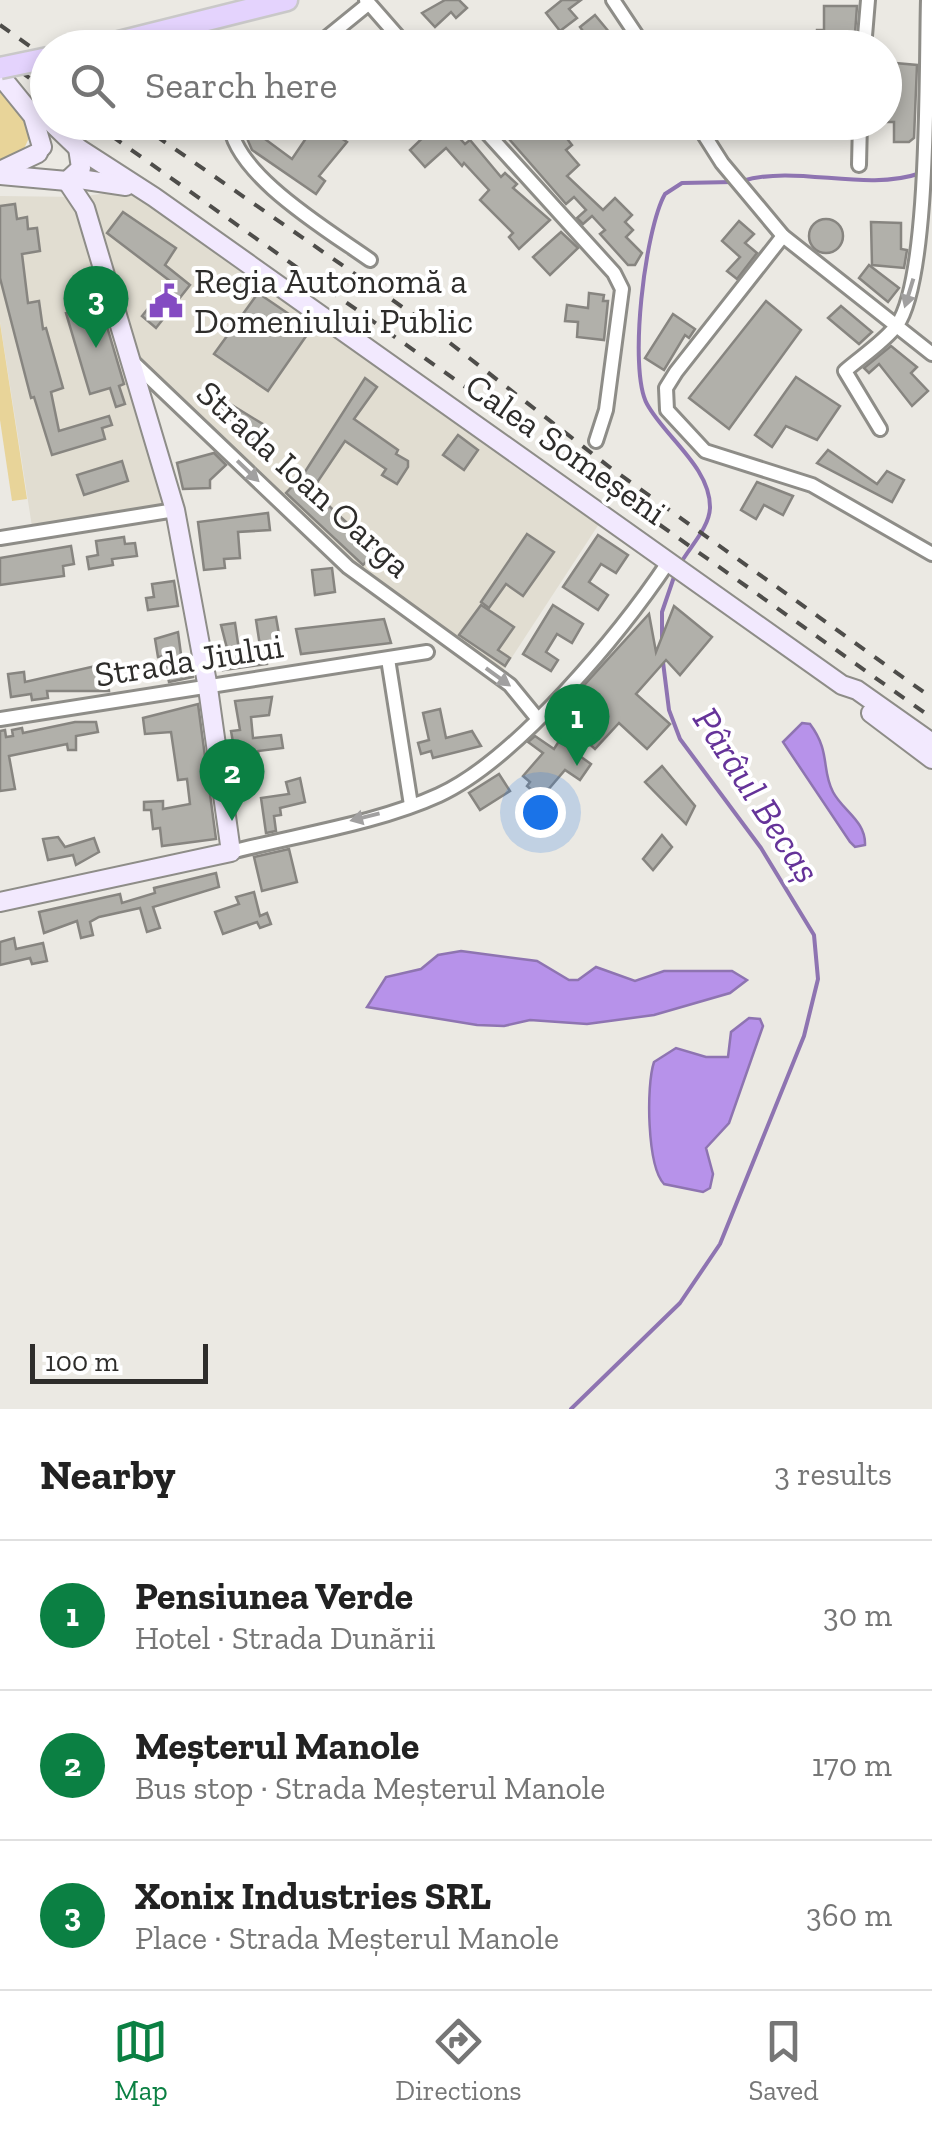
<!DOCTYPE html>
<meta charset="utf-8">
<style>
:root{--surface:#fff;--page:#f6f6f6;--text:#222;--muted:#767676;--line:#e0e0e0;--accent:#0b8043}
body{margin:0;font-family:"Zilla Slab",serif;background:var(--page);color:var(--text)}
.scale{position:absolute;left:30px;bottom:25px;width:178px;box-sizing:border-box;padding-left:10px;border:5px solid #2e2d2b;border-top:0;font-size:28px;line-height:35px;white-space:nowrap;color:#2e2d2b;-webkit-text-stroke:8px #fff;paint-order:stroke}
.you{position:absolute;left:540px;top:812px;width:35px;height:35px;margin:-25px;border:8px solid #fff;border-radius:50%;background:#1a73e8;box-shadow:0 0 0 15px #1a73e833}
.badge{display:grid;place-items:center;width:65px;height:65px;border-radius:50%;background:var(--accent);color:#fff;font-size:32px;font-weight:700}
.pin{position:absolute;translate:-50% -82px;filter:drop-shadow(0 2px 5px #0008)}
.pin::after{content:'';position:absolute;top:52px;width:35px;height:30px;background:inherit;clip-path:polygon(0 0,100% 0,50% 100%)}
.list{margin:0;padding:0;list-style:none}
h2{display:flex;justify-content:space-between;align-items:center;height:130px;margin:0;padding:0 40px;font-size:42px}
h2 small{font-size:32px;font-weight:400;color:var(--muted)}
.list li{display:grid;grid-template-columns:65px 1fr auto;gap:30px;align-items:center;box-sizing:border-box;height:150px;padding:0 40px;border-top:2px solid var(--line)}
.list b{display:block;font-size:38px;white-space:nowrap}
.list p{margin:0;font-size:32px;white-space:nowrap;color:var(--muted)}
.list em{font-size:32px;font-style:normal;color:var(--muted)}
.icon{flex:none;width:55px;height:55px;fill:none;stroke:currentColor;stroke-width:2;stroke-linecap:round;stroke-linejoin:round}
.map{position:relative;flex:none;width:932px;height:1409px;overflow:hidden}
.search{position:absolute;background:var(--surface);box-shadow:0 5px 15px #0003;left:30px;right:30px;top:30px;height:110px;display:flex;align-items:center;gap:25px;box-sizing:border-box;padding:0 35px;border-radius:55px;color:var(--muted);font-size:38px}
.sheet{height:580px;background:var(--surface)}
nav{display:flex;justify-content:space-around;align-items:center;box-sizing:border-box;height:140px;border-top:2px solid var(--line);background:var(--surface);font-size:28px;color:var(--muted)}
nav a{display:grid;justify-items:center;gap:5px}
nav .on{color:var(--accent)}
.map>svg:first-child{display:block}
.built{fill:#e1ddd1}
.green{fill:#e8d499}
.water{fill:#b792ea;stroke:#8e74b1;stroke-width:2.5}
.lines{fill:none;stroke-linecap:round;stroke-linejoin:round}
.stream{stroke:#8e74b1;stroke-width:4}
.building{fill:#b1b0aa;stroke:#878580;stroke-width:2.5}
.street-casing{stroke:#8e8d88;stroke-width:18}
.secondary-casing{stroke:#8e8d88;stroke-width:22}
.primary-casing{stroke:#c9c8c8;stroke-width:25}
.street{stroke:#fff;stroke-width:12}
.secondary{stroke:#f2e9fe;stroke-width:18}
.primary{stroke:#e4d3fd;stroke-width:20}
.rail{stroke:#4e4d4a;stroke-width:4;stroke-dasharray:12 12;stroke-linecap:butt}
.primary-bridge-casing{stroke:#c9c8c8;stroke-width:25;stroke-linecap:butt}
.primary-bridge{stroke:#e4d3fd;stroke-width:20}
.oneway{fill:#a1a0a0}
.labels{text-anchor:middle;stroke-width:8;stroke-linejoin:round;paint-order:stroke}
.poi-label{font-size:35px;fill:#2e2d2b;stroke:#fff;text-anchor:start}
.street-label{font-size:35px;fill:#2e2d2b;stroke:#fff}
.water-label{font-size:38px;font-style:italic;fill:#653399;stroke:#fff}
</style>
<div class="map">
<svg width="932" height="1409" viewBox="0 0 932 1409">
<rect width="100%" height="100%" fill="#ebe9e3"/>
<polygon class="built" points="113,192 137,197 173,220 599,524 499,677 348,567 129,357 175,510 33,533 0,322 0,196 80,197"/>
<g class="green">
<polygon points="0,88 33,129 23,151 0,160"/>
<polygon points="0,323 27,499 12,501 0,420"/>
</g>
<g class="water">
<path d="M802,723L810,724C831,752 821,769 833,792C843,811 866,821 865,845L855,847L850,842L783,742Z"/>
<polygon points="461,951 537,961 569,980 578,980 596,967 635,981 664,971 732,971 747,980 730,993 654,1015 587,1024 530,1020 504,1026 477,1025 367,1007 386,977 421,969 438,955"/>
<path d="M749,1018L760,1019L763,1026L729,1123L706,1148L713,1174L710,1188L703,1192L664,1184C647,1166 646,1086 654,1062L676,1048L706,1057H728L731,1032Z"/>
</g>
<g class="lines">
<g class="stream">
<path d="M742,181C800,164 862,193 921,173"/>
<path d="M682,561C691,546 710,526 710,507C710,467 665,437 647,404C628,369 645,229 665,194L682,183L733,182"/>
<polyline points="662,642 662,612 675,574"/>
<polyline points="571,1409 680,1303 720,1244 804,1036 818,979 814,935 761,848 680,739 669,710 663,662"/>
</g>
</g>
<g class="building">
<polygon points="445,0 459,0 467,8 456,18 451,12 435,27 422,13"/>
<polygon points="562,0 581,0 569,9 577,18 560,31 546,13"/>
<polygon points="824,6 857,6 854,47 816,48 817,30 824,30"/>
<polygon points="595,15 614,38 620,48 595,48 580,27"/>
<polygon points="884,62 917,65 914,138 909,142 894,142 894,122 887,122"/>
<polygon points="240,122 251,122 254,131 292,159 317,122 347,142 319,176 325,181 316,194 252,150"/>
<polygon points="439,122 445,122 465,144 470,140 501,177 505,173 517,184 513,188 550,220 519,249 509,237 513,233 480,200 489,190 464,163 462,166 446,148 425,167 410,150"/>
<polygon points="494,122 544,122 551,131 557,126 572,145 566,150 579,165 567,176 603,210 615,198 632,215 625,222 633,230 626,237 642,253 635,265 628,265 600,234 605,230 592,216 583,224 577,218 586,210 574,197 566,204"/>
<polygon points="15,204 17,219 27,217 28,229 37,228 40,251 22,254 28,303 39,301 43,329 46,328 63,388 51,392 59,431 109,416 112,425 102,428 105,439 52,455 34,397 31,398 0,278 0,206"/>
<polygon points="123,212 176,248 165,265 190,285 156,328 142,316 170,281 107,233"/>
<circle cx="826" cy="236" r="17"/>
<polygon points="739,221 754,234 745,243 757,253 737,279 727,271 740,257 722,241"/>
<polygon points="871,222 901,223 901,249 907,250 904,268 872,265"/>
<polygon points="561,232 578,248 550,275 533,257"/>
<polygon points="869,265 899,288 888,302 859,278"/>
<polygon points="258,293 311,329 268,391 214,354"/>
<polygon points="589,293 604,295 603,301 608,301 604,340 577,337 578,322 565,321 567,305 588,308"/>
<polygon points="766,301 801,330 729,429 689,398"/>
<polygon points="100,303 124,384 119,386 125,404 116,407 110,388 90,394 66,313"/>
<polygon points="841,306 872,332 859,344 828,318"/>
<polygon points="673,314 695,329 689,338 685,335 664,370 645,358"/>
<polygon points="891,346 917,367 911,373 928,391 912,406 879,364 869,373 864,368"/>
<polygon points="796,377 840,406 817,440 786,426 772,447 755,435"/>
<polygon points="365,378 377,387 354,419 398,450 396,454 408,461 408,467 397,484 382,475 386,469 345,441 312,490 377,551 363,565 286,493 303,475"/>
<polygon points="214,394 266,426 255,442 222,418 226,412 209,402"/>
<polygon points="458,435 478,450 464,470 443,455"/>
<polygon points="828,450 877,484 887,471 904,480 892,502 817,463"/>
<polygon points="214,453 226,465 210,480 210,488 183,489 177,463"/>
<polygon points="122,461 128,481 84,495 77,475"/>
<polygon points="757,482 793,496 783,515 764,505 756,519 741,510"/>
<polygon points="268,513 270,530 238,532 240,558 224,559 225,568 204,570 198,522"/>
<polygon points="527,534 554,552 523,596 506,584 489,608 481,602"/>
<polygon points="598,535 628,555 616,573 601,564 589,582 608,595 598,610 563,587"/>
<polygon points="124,537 125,544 135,543 137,556 112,559 113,565 89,569 87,557 98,555 96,541"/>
<polygon points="71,546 74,564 63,566 64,576 0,585 0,558"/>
<polygon points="332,568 335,592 315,595 312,570"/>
<polygon points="174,581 178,606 148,610 146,598 154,597 152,584"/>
<polygon points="481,605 514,627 498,650 510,658 505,666 459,635"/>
<polygon points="553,605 583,624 572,643 557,634 546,652 558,660 551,671 523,654"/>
<polygon points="674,606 712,637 680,675 666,660 636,694 670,724 647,749 619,723 595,749 557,715 649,614 656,652"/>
<polygon points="276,617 280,640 271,641 273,655 266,656 267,664 223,670 222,661 230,660 221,625 235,623 239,650 260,646 256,620"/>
<polygon points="384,619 391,643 301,654 296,629"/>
<polygon points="178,632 182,662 190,660 193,677 169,682 164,656 158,657 155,639"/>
<polygon points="100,665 101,672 107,671 109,691 47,691 48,698 32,700 31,694 11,697 8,674 24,672 25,682"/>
<polygon points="272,697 269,715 251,717 253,738 281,735 283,748 258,751 259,759 236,759 231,731 240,730 235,701"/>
<polygon points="198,704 216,839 162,846 160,828 153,829 151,810 144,810 144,802 163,801 163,809 190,804 187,779 178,780 171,732 145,734 143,718"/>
<polygon points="440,709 446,738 472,731 481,746 433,758 431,751 421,754 418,743 429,740 423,713"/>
<polygon points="75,722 96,722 98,732 76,736 76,750 68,750 67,744 9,756 15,789 0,791 0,731 5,730 6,737 13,736 12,730 22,728 23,733"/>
<polygon points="535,736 554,749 559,741 591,764 580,780 565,770 541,798 527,786 530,782 523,776 543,753 528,742"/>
<polygon points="662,766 695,806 686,824 645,782"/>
<polygon points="499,774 510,791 480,810 469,793"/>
<polygon points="300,778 305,802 280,808 281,815 274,816 276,831 266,833 261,798 289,794 286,782"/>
<polygon points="662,835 672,847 653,870 643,859"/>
<polygon points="58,837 65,847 94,838 99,852 76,865 73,855 48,860 43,839"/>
<polygon points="289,849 297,882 262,891 254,857"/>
<polygon points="216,873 219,887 153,907 160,928 147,932 140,908 99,917 90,922 93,935 81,938 77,921 44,933 39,912 120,894 122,903 155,893 154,888"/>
<polygon points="254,892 260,916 267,913 271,924 260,928 257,922 223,934 215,912 239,904 236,897"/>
<polygon points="14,938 16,949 43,943 47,961 32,964 30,958 0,965 0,942"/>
</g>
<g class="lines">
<g class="street-casing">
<g id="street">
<polyline points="366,0 408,48"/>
<polyline points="613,0 645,48"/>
<polyline points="314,48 368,4"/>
<polyline points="864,48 868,0"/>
<path d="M230,122C232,174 331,232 370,260"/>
<polyline points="477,122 614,273 622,289 606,410 596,441"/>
<polyline points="696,122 722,163 783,236 932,354"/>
<polyline points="859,165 860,122"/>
<polyline points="783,236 676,372 666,388 667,410 705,451 812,485 932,554"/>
<polyline points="132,361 348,567 510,685 537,718"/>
<path d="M880,429L845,371C861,357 884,342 897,325C930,279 926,66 928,0"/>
<polyline points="0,538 175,510"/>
<polyline points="388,659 411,805"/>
<polyline points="0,719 427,652"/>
<path d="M231,852C297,835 378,823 439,795C517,759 621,633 669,561"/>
</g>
</g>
<g class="secondary-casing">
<g id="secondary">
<polyline points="7,84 33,116 42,147"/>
<polyline points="51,122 78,148 154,197 842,685 857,690 932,743"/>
<polyline points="0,171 38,153"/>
<polyline points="0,175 67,181 81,168 78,148"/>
<polyline points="73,178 126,186"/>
<polyline points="871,713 932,759"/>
<polyline points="0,902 231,852 208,688 175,510 85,208 67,181"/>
</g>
</g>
<g class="primary-casing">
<polyline id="primary" points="95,48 287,0"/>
</g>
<use href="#street" class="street"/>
<use href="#secondary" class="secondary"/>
<use href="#primary" class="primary"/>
<g class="rail">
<polyline points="0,25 48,59"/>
<polyline points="0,57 48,91"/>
<polyline points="92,122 932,718"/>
<polyline points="136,122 414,315 612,469 932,698"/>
</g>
<g class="primary-bridge-casing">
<polyline id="primary-bridge" points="0,68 48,58"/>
</g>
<use href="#primary-bridge" class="primary-bridge"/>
</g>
<defs><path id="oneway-solid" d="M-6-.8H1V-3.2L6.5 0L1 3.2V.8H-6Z" transform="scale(2.5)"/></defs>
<g class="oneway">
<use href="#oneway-solid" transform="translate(909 293) rotate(107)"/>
<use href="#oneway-solid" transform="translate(248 471) rotate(44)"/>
<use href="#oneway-solid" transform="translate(498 677) rotate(36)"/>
<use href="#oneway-solid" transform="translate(365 817) rotate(166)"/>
</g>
<defs>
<g id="civic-bare" transform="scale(2.7)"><path d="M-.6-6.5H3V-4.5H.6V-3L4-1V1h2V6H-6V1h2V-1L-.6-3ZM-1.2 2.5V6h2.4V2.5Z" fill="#844bc2" stroke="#fff" stroke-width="2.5" paint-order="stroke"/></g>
</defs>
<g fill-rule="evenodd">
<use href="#civic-bare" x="166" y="301"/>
</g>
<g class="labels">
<g class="poi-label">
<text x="194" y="293">Regia Autonomă a<tspan x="194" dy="40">Domeniului Public</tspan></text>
</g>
<g class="street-label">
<text transform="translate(566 449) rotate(35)" y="12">Calea Someșeni</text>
<text transform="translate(304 479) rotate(42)" y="12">Strada Ioan Oarga</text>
<text transform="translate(189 660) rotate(-9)" y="12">Strada Jiului</text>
</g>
<g class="water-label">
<text transform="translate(757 795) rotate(57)" y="13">Pârâul Becaș</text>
</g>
</g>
</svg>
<div class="scale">100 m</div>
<div class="you"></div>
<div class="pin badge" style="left:577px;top:766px">1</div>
<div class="pin badge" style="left:232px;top:821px">2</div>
<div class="pin badge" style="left:96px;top:348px">3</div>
<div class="search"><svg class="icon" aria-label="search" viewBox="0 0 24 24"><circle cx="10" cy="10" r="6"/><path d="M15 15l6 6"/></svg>Search here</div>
</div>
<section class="sheet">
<h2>Nearby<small>3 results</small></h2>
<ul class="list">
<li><span class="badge">1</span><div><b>Pensiunea Verde</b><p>Hotel · Strada Dunării</p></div><em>30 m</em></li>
<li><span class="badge">2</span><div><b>Meșterul Manole</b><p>Bus stop · Strada Meșterul Manole</p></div><em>170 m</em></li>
<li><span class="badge">3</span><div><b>Xonix Industries SRL</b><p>Place · Strada Meșterul Manole</p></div><em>360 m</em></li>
</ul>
</section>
<nav>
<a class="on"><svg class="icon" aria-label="map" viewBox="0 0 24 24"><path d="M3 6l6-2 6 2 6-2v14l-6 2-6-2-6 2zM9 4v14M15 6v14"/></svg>Map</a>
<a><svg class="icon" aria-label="directions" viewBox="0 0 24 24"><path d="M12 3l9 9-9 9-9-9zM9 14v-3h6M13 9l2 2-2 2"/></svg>Directions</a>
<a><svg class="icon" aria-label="saved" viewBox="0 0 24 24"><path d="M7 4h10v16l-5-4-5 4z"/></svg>Saved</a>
</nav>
